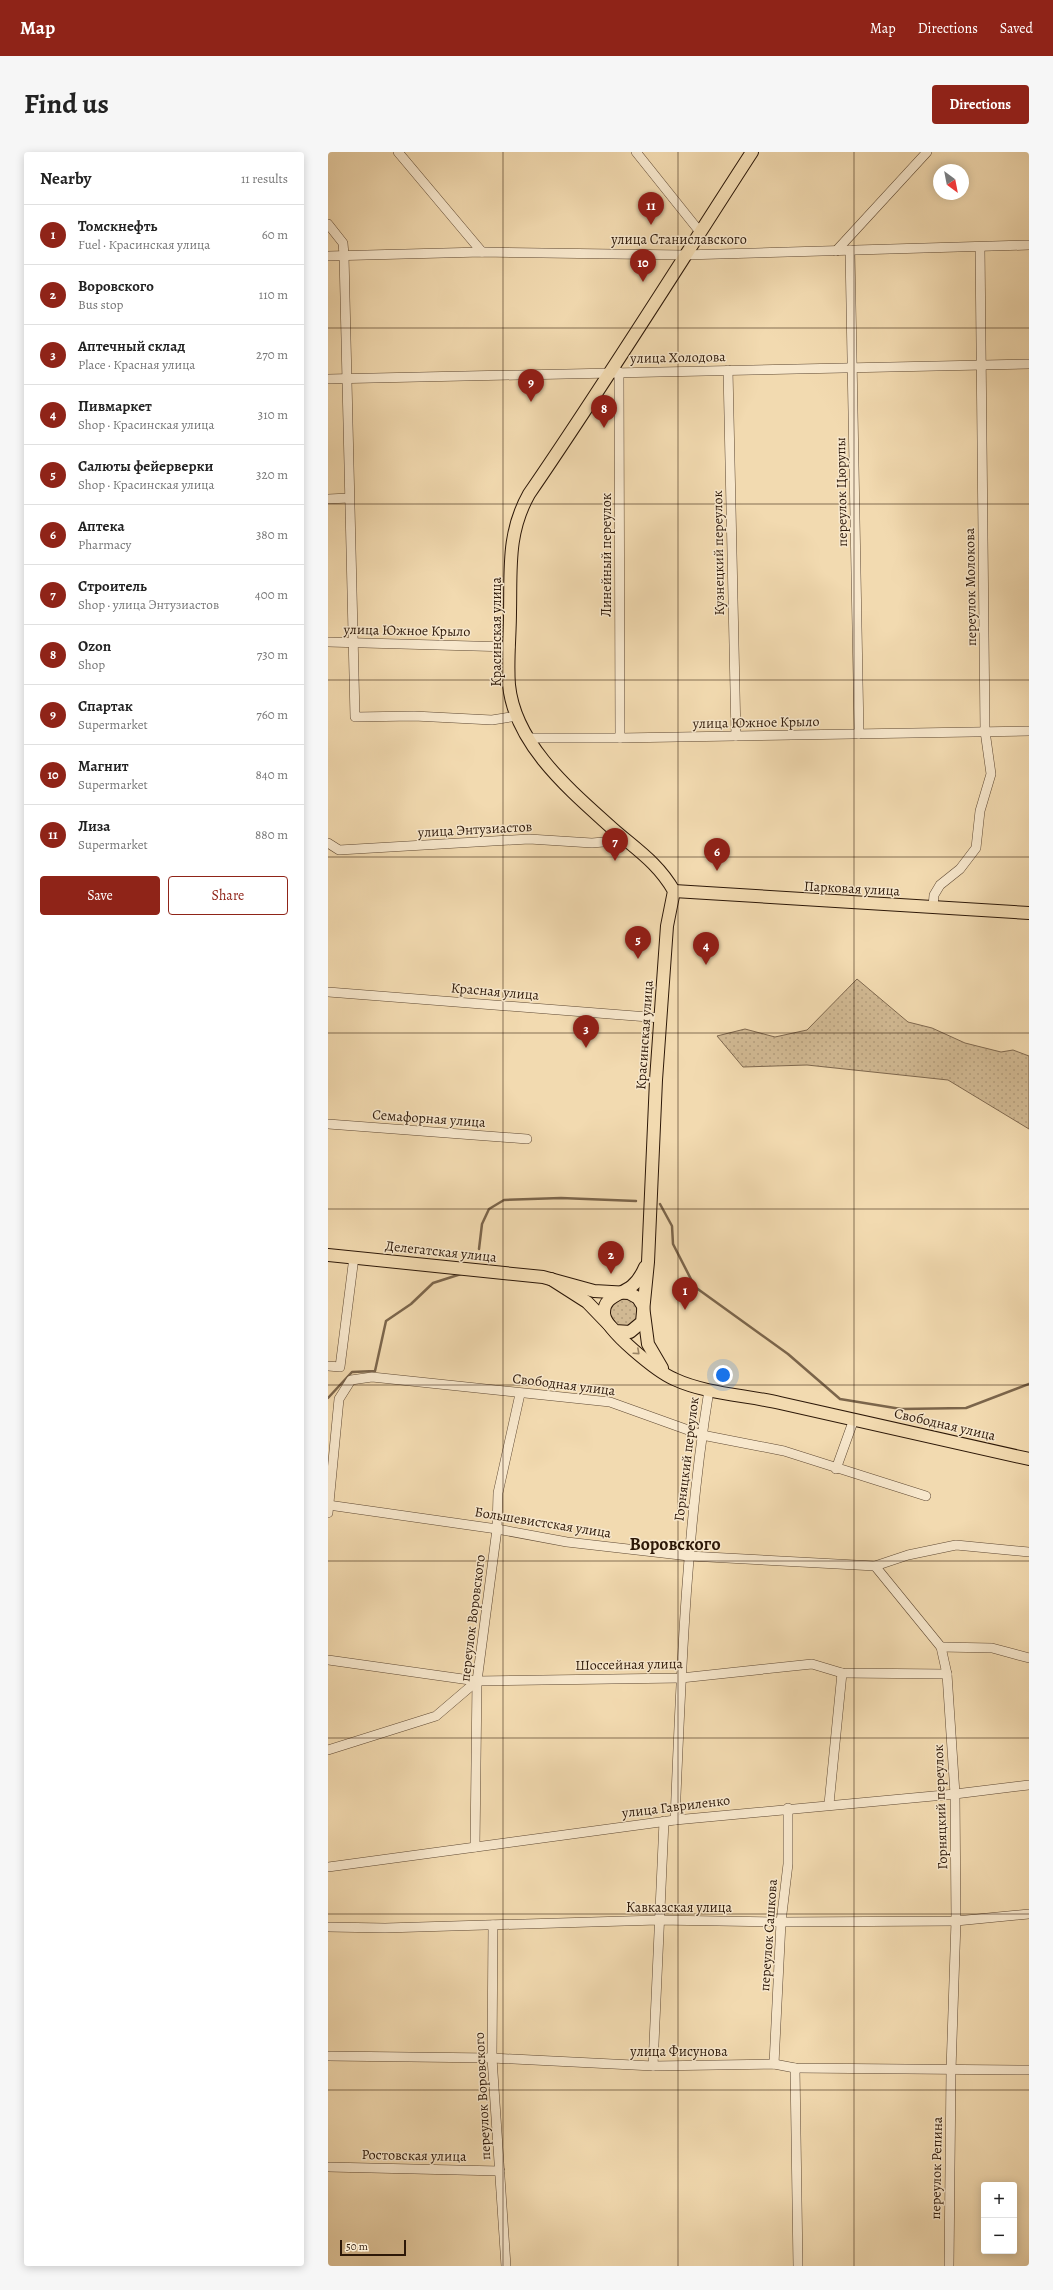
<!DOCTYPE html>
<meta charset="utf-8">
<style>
:root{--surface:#fff;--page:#f6f6f6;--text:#222;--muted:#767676;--line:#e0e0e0;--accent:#8f2418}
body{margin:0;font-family:Alegreya,serif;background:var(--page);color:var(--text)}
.controls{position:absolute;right:12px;bottom:12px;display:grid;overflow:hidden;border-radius:4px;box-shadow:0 2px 10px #0003}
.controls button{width:36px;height:36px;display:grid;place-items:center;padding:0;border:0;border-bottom:1px solid var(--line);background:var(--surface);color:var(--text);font:20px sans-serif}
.compass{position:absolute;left:605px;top:12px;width:36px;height:36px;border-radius:50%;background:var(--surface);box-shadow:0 2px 10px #0003;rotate:148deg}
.scale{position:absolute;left:12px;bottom:10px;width:66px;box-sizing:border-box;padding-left:4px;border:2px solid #2d1808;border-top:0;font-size:11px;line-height:14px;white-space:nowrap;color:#2d1808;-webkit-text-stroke:3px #f7e7cc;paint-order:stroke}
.you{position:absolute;left:395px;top:1223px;width:14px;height:14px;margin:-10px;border:3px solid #fff;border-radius:50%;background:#1a73e8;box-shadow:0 0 0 6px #1a73e833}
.badge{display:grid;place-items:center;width:26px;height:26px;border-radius:50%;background:var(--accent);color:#fff;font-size:13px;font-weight:700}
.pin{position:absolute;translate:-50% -33px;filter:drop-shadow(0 1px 2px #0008)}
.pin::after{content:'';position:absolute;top:21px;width:14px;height:12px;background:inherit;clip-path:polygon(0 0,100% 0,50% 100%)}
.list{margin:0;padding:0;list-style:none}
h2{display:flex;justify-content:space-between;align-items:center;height:52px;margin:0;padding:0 16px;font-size:17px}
h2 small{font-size:13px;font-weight:400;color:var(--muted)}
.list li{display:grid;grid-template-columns:26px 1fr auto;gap:12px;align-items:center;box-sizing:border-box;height:60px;padding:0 16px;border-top:1px solid var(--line)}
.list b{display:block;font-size:15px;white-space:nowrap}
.list p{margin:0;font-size:13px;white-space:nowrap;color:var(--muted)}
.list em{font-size:13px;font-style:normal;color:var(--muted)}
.actions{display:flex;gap:8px;padding:12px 16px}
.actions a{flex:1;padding:9px 0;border:1px solid var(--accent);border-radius:4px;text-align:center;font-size:14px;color:var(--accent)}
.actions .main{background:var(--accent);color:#fff}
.map{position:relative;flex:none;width:701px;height:2114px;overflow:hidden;border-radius:4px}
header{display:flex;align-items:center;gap:24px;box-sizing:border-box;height:56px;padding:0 20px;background:var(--accent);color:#fff}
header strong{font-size:19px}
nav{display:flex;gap:22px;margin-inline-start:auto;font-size:14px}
.intro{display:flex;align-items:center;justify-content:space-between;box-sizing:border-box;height:96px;padding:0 24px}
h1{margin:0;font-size:28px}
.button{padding:10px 18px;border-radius:4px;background:var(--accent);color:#fff;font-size:14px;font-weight:700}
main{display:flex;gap:24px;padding:0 24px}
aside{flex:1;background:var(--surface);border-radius:4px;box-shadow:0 2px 10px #0003}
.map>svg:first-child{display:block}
.green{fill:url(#green-dots);stroke:#7f684e}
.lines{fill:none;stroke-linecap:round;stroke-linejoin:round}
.stream{stroke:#7b654b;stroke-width:2.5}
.minor-casing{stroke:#5e4832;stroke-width:10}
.major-casing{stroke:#2d1808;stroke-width:14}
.minor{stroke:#f7e7cc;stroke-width:9}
.major{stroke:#f2dab0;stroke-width:12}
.oneway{stroke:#998364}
.grid{fill:none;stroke:#2d1808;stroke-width:1;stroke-opacity:0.55}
.labels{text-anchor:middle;stroke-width:3;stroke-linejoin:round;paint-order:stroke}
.street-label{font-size:14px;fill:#2d1808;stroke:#f7e7cc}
.district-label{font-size:18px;font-weight:bold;fill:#2d1808;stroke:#f7e7cc}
</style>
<header>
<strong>Map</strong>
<nav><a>Map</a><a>Directions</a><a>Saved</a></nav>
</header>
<div class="intro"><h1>Find us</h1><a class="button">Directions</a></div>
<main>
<aside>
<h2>Nearby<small>11 results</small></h2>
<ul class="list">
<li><span class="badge">1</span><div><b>Томскнефть</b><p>Fuel · Красинская улица</p></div><em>60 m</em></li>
<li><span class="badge">2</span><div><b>Воровского</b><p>Bus stop</p></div><em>110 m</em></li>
<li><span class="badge">3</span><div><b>Аптечный склад</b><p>Place · Красная улица</p></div><em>270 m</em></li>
<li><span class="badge">4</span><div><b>Пивмаркет</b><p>Shop · Красинская улица</p></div><em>310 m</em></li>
<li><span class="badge">5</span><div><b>Салюты фейерверки</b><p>Shop · Красинская улица</p></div><em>320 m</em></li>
<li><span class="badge">6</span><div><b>Аптека</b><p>Pharmacy</p></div><em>380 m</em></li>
<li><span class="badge">7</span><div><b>Строитель</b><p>Shop · улица Энтузиастов</p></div><em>400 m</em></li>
<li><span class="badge">8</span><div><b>Ozon</b><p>Shop</p></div><em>730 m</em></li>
<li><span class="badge">9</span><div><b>Спартак</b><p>Supermarket</p></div><em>760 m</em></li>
<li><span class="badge">10</span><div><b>Магнит</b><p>Supermarket</p></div><em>840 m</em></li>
<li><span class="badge">11</span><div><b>Лиза</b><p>Supermarket</p></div><em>880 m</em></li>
</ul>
<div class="actions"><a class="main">Save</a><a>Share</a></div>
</aside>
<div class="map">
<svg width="701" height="2114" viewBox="0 0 701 2114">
<defs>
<pattern id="green-dots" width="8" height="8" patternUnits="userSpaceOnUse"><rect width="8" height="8" fill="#d1b993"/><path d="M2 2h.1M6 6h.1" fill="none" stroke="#b49e7d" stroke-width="1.8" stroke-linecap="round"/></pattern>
</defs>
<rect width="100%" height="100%" fill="#f2dab0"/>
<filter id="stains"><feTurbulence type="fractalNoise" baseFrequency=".005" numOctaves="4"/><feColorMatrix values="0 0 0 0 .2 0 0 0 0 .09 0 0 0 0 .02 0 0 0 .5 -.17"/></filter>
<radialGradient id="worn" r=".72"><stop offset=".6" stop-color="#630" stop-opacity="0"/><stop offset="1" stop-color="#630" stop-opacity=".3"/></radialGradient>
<g class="green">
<polygon points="529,827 580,870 604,876 637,891 673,900 685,898 701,904 701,977 620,928 479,913 415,915 389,884 417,877 447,885 479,878"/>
<circle cx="296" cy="1161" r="14"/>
</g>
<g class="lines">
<g class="stream">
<polyline points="332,1052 344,1074 345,1092 367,1135 460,1202 512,1247 573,1257 638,1256 701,1232"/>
<polyline points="151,1097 154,1072 161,1057 176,1048 233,1046 308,1049"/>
<polyline points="0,1246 24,1220 47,1219 58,1169 83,1152 105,1131 133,1122"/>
</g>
<g class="minor-casing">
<g id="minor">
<polyline points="70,0 154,100"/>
<polyline points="308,0 372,80"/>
<polyline points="0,72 15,91 16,103 27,565 86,564 164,568 189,564"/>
<polyline points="522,98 531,582"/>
<polyline points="508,99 599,0"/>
<polyline points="0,104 154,100 356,103 701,93"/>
<polyline points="400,218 408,584"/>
<polyline points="291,220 292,586"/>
<polyline points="0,227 701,212"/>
<polyline points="0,347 21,346"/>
<polyline points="0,490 182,495"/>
<polyline points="200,586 292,586 701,579"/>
<polyline points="0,691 11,698 201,687 264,691 298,688"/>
<polyline points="605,755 606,743 612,733 632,717 648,696 652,659 663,622 657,579 652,95"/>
<polyline points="0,840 333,866"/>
<polyline points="0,972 199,987"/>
<polyline points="0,1214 12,1215 26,1105"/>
<polyline points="508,1317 526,1267"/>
<polyline points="0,1353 169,1377 239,1390 361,1404 547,1414 580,1403 628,1393 701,1400"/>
<polyline points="0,1361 11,1247 23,1228 44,1225 282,1250 374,1283 456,1299 598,1344"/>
<polyline points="547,1414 613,1495 619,1522 627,1642 628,1769 623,1918 621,2114"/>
<polyline points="613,1495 664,1496 701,1506"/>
<polyline points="0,1508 149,1529 353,1526 484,1512 514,1521 619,1522"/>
<polyline points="0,1598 108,1564 149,1529"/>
<polyline points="501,1652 514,1521"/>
<path d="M347,1668C353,1524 358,1380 381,1238"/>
<polyline points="147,1695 149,1529 169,1377 170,1341 192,1242"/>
<polyline points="0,1715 347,1668 627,1642 701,1633"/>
<polyline points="165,1773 164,1906 178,2114"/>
<polyline points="0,1775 57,1776 330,1768 453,1770 628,1769 701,1762"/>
<polyline points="0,1904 164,1906 325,1914 446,1912 467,1916 701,1918"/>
<polyline points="446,1912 453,1770 460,1712 460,1656"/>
<polyline points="325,1914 336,1669"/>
<polyline points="467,1916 470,2114"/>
<polyline points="0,2015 172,2019"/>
</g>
</g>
<g class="major-casing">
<g id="major">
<polyline points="346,739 701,761"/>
<polyline points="0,1103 215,1125 266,1139 301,1141 310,1146 315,1154 320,1192 334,1216"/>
<path d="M317,1115C314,1122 310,1129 304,1134C293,1143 275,1144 276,1162C278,1179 330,1220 346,1227C378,1242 418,1243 452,1251C535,1269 618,1288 701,1307"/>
<path d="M223,1127L259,1150L287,1179L302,1180L314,1170L320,1110L328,928L339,774L346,739C330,711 309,698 285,677C243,639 187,593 181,533C179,509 182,484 182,460C183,417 179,381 201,342C278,230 350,114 424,0"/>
</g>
</g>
<use href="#minor" class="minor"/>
<use href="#major" class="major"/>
</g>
<defs><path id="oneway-chevron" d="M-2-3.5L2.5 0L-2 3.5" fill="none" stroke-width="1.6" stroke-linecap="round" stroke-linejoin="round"/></defs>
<use class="oneway" href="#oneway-chevron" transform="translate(309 1200) rotate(42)"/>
<path class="grid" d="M175,0V2114M350,0V2114M526,0V2114M0,176H701M0,352H701M0,528H701M0,705H701M0,881H701M0,1057H701M0,1233H701M0,1409H701M0,1586H701M0,1762H701M0,1938H701"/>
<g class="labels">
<g class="street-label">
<text x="351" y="92">улица Станиславского</text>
<text transform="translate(350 205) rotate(-1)" y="5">улица Холодова</text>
<text transform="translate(513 340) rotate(-91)" y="5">переулок Цюрупы</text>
<text transform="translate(390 401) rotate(-91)" y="5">Кузнецкий переулок</text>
<text transform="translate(278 403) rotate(-90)" y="5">Линейный переулок</text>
<text transform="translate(642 435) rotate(-91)" y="5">переулок Молокова</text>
<text transform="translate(79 478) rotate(1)" y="5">улица Южное Крыло</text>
<text transform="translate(168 480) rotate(-90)" y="5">Красинская улица</text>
<text transform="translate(428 570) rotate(-1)" y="5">улица Южное Крыло</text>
<text transform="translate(147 677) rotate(-3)" y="5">улица Энтузиастов</text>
<text transform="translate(524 736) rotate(3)" y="5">Парковая улица</text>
<text transform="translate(167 839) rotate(5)" y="5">Красная улица</text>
<text transform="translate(316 883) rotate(-86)" y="5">Красинская улица</text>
<text transform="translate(101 966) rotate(4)" y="5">Семафорная улица</text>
<text transform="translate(113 1099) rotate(6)" y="5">Делегатская улица</text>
<text transform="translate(236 1232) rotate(7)" y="5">Свободная улица</text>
<text transform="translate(617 1272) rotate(13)" y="5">Свободная улица</text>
<text transform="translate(358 1307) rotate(-83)" y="5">Горняцкий переулок</text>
<text transform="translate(215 1370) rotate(9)" y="5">Большевистская улица</text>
<text transform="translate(144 1466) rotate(-83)" y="5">переулок Воровского</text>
<text transform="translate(301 1512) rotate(-1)" y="5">Шоссейная улица</text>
<text transform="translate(348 1654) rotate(-7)" y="5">улица Гавриленко</text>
<text transform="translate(612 1655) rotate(-92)" y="5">Горняцкий переулок</text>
<text x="351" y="1760">Кавказская улица</text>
<text transform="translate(440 1783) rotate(-86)" y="5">переулок Сашкова</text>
<text x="351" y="1904">улица Фисунова</text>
<text transform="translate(154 1944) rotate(-93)" y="5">переулок Воровского</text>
<text transform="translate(86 2003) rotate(1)" y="5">Ростовская улица</text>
<text transform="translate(608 2016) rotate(-89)" y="5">переулок Репина</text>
</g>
<g class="district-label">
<text x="347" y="1398">Воровского</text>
</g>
</g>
<rect width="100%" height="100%" filter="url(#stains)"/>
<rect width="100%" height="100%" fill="url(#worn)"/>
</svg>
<div class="controls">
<button>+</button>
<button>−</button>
</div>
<svg class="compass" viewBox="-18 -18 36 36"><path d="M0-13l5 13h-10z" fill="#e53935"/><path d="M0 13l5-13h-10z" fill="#767676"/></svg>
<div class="scale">50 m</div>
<div class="you"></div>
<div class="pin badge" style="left:357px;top:1158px">1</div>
<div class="pin badge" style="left:283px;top:1122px">2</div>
<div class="pin badge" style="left:258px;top:896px">3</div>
<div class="pin badge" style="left:378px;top:813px">4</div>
<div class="pin badge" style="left:310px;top:807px">5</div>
<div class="pin badge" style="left:389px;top:719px">6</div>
<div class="pin badge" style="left:287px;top:709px">7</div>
<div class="pin badge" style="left:276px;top:276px">8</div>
<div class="pin badge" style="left:203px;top:250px">9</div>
<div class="pin badge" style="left:315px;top:130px">10</div>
<div class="pin badge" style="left:323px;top:73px">11</div>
</div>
</main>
